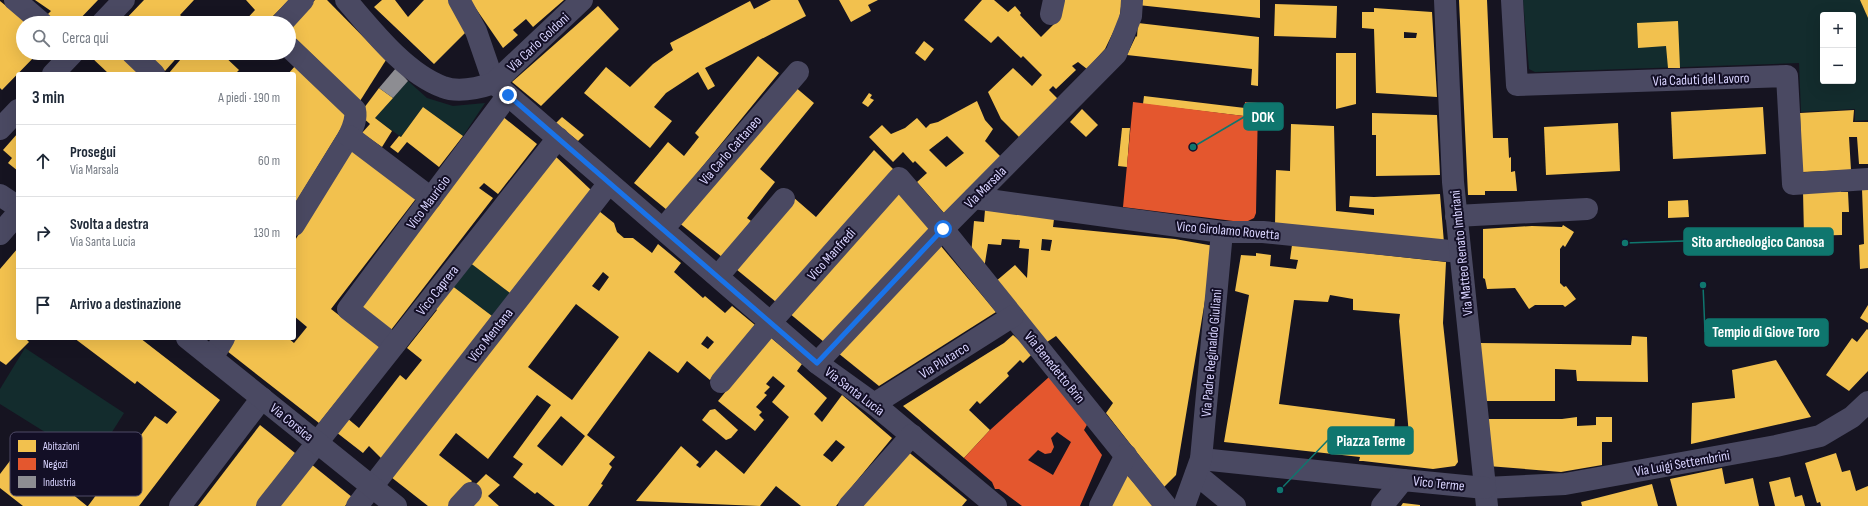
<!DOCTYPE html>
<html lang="it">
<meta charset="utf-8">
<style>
:root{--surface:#fff;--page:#f2f2f3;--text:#1f2937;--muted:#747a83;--line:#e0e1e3}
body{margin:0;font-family:"Sofia Sans Condensed",sans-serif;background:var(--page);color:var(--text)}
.controls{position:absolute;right:12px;top:12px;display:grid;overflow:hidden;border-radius:4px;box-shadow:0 4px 16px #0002}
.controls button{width:36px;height:36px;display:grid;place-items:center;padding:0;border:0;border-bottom:1px solid var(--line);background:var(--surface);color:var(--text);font:20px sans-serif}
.stop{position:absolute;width:12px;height:12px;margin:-9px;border:3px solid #1a73e8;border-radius:50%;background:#fff}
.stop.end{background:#1a73e8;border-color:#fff;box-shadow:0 1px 4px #0008}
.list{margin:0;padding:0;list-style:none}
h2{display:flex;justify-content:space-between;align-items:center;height:52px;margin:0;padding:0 16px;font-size:17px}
h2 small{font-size:13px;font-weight:400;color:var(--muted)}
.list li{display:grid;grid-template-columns:26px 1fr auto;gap:12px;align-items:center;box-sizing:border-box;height:72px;padding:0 16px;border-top:1px solid var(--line)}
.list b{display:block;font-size:15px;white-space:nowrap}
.list p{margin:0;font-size:13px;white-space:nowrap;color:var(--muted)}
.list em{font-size:13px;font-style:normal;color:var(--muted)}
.icon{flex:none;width:22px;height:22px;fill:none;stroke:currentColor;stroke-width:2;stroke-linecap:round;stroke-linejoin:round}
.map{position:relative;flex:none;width:1868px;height:506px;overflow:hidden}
.search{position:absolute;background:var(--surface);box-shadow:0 4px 16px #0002;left:16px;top:16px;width:280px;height:44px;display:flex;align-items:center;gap:10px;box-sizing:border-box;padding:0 14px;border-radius:22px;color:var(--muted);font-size:15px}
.panel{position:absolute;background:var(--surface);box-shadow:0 4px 16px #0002;left:16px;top:72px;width:280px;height:268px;border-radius:4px}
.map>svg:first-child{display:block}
.green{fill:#132c2d;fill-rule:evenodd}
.homes{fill:#f2c14e;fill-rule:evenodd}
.shops{fill:#e4572e;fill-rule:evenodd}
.industry{fill:#8d8d92}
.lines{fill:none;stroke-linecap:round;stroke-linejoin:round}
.minor{stroke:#4a4962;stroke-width:22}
.tertiary{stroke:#4a4962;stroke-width:22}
.route{stroke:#1a73e8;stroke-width:5}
.labels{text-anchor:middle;stroke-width:4;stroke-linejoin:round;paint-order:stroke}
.street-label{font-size:14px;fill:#d9d4ff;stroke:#130f26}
.key{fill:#130f26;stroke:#4e4a67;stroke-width:1}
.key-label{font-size:11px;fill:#d9d4ff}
.leader{fill:none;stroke:#0f766e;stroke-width:1.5}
.callout-dot{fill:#0f766e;stroke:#130f26;stroke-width:1.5}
.callout{fill:#0f766e;stroke:#0f766e;stroke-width:1.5}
.callout-label{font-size:15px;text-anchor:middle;font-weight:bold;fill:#fff}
</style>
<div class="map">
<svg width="1868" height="506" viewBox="0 0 1868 506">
<rect width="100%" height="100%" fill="#161421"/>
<g class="green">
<path d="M1523,0H1860L1868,18V120L1855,121V109L1801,112L1799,63L1535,72L1529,69ZM1823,15H1853V81H1823Z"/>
<polygon points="408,81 427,98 453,106 485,103 463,136 423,107 401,137 375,118"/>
<polygon points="469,262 510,293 492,316 451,285"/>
<polygon points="25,348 124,413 93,462 0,404 0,389"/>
</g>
<g class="homes">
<polygon points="35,0 98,0 76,23 55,23 47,15 51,11"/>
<polygon points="144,0 194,0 180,15 188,23 122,23"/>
<polygon points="246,0 289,0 266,23 243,23 255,10"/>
<polygon points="315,0 327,0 386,60 360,101 289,32 289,27"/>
<polygon points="382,0 395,0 408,17 424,0 448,0 468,30 434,64 374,7"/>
<polygon points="470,0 564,0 533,27 526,19 513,30 518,35 503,48"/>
<polygon points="771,0 798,0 806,16 705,68 715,86 708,90 698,72 666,93 654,107 672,121 650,148 584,93 606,67 630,87 653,64 673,50 670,43 750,1 754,9"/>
<polygon points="839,0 878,0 868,5 871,11 851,22"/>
<polygon points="982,0 994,0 1008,12 1015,6 1021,13 1020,15 1041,37 1058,20 1062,0 1122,0 1119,20 1105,49 1087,69 1078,62 1072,66 1076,70 1056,89 1053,86 1049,90 1059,100 1020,138 1001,119 988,92 1013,68 1032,86 1042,75 1023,56 1021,58 998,36 991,43 964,20"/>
<polygon points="1139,0 1260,0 1260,18 1138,5"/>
<polygon points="1459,0 1487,0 1493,138 1508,138 1509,158 1511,157 1511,172 1515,171 1517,191 1485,191 1485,195 1468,195"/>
<polygon points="1860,0 1868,0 1868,18"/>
<polygon points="0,1 27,23 23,23 23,53 38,53 2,90 0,88"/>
<polygon points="1275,4 1337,6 1336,38 1274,36"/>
<polygon points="598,6 619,29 541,106 512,82"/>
<path d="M1374,8L1432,12L1437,97L1376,93L1374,29L1362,28V12H1374ZM1404,32L1417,33L1416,38H1404Z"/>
<polygon points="1678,21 1680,68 1668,68 1666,46 1638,48 1637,23"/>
<polygon points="1138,23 1259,37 1258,86 1251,85 1252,69 1127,55 1136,36 1137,37"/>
<polygon points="924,41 934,49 925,61 915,53"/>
<polygon points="93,53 119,53 141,74 109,74 90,56"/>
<polygon points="147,53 181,53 165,71"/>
<polygon points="186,53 221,53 239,70 235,74 170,74 169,73"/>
<polygon points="1336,53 1356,53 1356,104 1336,109"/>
<polygon points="758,56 779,73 667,210 634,183 668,142 684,156 699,137 695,133"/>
<polygon points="296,65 348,117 294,205 294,74 288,74"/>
<polygon points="794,86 814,103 760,169 775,182 747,218 751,221 722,257 678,222"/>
<polygon points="379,88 393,98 375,118 392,131 382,147 362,133 370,124 361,116 366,110 364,108"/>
<polygon points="869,93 872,95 870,98 874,100 868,107 862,103"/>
<polygon points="1144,96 1245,108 1244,116 1143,104"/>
<path d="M977,101L985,120L993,129L985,141L1001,157L944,213L917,182L927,173L915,161L913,163L903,152L893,162L869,137L882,125L891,134L905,128L917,118L926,128L930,124L938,122ZM947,136L964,153L946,167L929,150Z"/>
<polygon points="423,107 463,136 439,167 407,142 398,153 390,147 399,136 401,137"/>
<polygon points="1763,107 1766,154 1673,159 1671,112"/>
<polygon points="1082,109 1098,125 1086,137 1070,122"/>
<polygon points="1854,110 1853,122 1868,122 1868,164 1859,164 1857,137 1849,137 1851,170 1802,172 1800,113"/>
<polygon points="1372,113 1437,115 1440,175 1376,176 1376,135 1372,135"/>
<polygon points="502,116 537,144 498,194 484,183 479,188 493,198 391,330 359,305"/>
<polygon points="562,117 584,135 578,141 556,123"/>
<polygon points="1618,123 1620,171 1546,175 1544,127"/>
<polygon points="1291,124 1334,126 1336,211 1374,215 1374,209 1349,207 1350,196 1374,197 1440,194 1444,243 1275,225 1276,170 1290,171"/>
<polygon points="1122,128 1130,128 1127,167 1118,166"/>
<polygon points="18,133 18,171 8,163 12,158 3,150"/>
<polygon points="352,147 418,196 331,309 380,347 319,423 227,351 235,338 288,338 294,343 307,327 294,316 294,242"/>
<polygon points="874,150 894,170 776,302 736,269 793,197 816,217"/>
<polygon points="554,155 591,190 510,293 469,262"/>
<polygon points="1862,189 1868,189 1868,268 1860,269 1859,245 1864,244"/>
<polygon points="1841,190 1841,192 1848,192 1849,212 1842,212 1842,235 1804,236 1803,191"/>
<polygon points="898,193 932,229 824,342 789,313"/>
<polygon points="1688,200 1689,217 1668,218 1668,201"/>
<path d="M985,210L1054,219L1053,227L1175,239L1214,246L1176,475L1164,487L1106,413L1113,403L1056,336L1047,342L995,282L1015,265L1027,278L1029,249L1019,248L1020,240L1002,239L1001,245L988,244L984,269L971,255L974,221L984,222ZM1042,239L1052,240L1050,251L1041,250Z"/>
<path d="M599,211L614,223L617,232L624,238H633L652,253L658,244L681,263L674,272L703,298L705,296L725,313L732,306L755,325L710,380L687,361L678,373L649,351L587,435L615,457L609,464L612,467L601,484L603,485L588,506H555L537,492L535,494L513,477L523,464L513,457L551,405L537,395L488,459L456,433L439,455L472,481L452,506H428L391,477ZM603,272L609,277L599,291L592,286ZM576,304L619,337L572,400L528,367ZM707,336L714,342L708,349L701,344ZM561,416L585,436L562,466L537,446Z"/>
<polygon points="1563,225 1574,232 1565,247 1563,245 1560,249 1560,283 1564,287 1566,286 1576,299 1565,307 1563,305 1535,305 1529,309 1515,288 1487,289 1485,279 1483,278 1483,229 1532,226 1562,227"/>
<polygon points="940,245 996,312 879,386 838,353"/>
<path d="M1292,245L1446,262L1443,323L1458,462L1455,466L1433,469L1363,461H1359L1360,457L1224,442L1249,295L1235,291L1241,255L1256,256V253L1271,255L1270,266L1296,269L1298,260L1290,259ZM1330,295L1353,299V310L1400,314L1399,321L1409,435L1394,432L1395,419L1279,404L1294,300L1328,302Z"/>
<polygon points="18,248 18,338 25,338 29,342 6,365 0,361 0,269"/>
<polygon points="451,285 492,316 382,459 369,446 363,453 336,432 347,418 359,428 400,375 406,380 422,360 407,348 437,310 434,307"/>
<polygon points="1868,305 1868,323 1860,318"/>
<polygon points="1867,329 1868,330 1868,371 1849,391 1826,375 1852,338 1857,342"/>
<polygon points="1013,335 1033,353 1023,363 1020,360 1007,373 1009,376 980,404 977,401 969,410 990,430 964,458 903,406 1004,343"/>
<polygon points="1632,336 1647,337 1648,382 1577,381 1576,370 1555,369 1555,401 1484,401 1479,343 1631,345"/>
<path d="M770,337L802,364L797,371L827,398L814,414L822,422L842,395L892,438L836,506H801L776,486L760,506L636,501L681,446L699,462L696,465L700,468L716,450L744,474L789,417L772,402L785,386L773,376L766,384L770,387L764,393L767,395L756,407L762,412L759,415L764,420L755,431L718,401ZM836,440L845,447L832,462L823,455Z"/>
<polygon points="74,338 140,338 220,400 139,506 88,506 111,475 101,467 107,460 117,468 155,416 167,424 177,412 137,381 135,384"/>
<polygon points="1776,360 1811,417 1691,444 1692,403 1735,398 1732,370"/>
<polygon points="715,409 738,430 731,438 726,440 702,420 710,410"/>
<polygon points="1577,417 1577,426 1596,425 1596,417 1612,417 1612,442 1602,442 1602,465 1561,472 1488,466 1487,419 1562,419"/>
<polygon points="260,425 295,453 256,506 198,506"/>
<polygon points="28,437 60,462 50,476 87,506 23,506 0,488 0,474"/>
<polygon points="906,450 967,500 962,506 861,506"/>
<polygon points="1836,453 1842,472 1850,470 1856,491 1868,486 1868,506 1821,506 1820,502 1817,503 1805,463"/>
<polygon points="311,464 352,497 345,506 279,506"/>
<polygon points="1722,468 1725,484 1753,478 1759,506 1677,506 1670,479"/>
<polygon points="1124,472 1155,506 1108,506"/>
<polygon points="486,474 500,485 488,496 499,506 468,506 473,487"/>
<polygon points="1790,477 1795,497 1802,495 1805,506 1775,506 1769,482"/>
<polygon points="1652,484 1658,506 1582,506 1581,502"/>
<polygon points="1403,503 1420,505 1420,506 1401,506"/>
</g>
<g class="shops">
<polygon points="1133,102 1244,116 1245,102 1258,103 1256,213 1254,218 1248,221 1241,222 1123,207"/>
<path d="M1049,377L1088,423L1084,430L1102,455L1080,506H1022L999,489H995L992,482L964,458L990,430ZM1057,432L1071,442L1053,475L1028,460L1038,450L1045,454L1051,453L1054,447L1051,438Z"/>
</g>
<polygon class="industry" points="396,68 408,81 393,98 379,88"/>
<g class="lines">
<g class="minor">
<polyline points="15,0 42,23"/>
<polyline points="459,0 476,31 494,83 817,363 874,404 996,506"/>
<polyline points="1512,0 1517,85 1787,76 1793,184 1868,179"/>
<polyline points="1051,14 1054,0"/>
<polyline points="282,23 303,0"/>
<path d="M289,47L355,110C357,119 353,127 349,136L294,225"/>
<polyline points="132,53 154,74"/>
<polyline points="349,136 431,198"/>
<polyline points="974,198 1222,232 1263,232 1460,252"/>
<polyline points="1456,216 1587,209"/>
<polyline points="663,229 798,72"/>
<polyline points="718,276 784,199"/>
<polyline points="394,345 348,309 508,95"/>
<polyline points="212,358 224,338"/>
<polyline points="817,363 943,229 1116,54 1131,16 1132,0"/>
<polyline points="721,382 771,322 899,178 943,229 1166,506"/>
<polyline points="874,404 1013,316"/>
<polyline points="1201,459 1403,480"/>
<polyline points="1196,474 1235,506"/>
<polyline points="1485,488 1565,484 1776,446 1820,436 1852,417 1868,402"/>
<polyline points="180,506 262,398"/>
<polyline points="267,506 558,138"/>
<polyline points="357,506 609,183"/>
<polyline points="459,506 471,493"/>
<polyline points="849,506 912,435"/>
<polyline points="1100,506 1126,455"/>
<polyline points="1184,506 1201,459 1222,232"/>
</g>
<g class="tertiary">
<path d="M346,0C372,30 405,73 443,87C458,93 479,88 494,83L582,0"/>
<polyline points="1445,0 1453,182 1487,506"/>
<polyline points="102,23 124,0"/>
<polyline points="53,74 73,53"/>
<polyline points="0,129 18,110"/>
<polyline points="0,195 18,207"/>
<polyline points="0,234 18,213"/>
<polyline points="187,338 396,506"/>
<polyline points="1382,506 1403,480 1485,488"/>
</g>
</g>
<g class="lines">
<polyline class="route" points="508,95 817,363 943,229"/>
</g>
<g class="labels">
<g class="street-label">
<text transform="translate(538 42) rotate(-43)" y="5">Via Carlo Goldoni</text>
<text transform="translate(1701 79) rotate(-2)" y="5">Via Caduti del Lavoro</text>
<text transform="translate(730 150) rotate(-49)" y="5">Via Carlo Cattaneo</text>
<text transform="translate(985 187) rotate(-45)" y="5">Via Marsala</text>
<text transform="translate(428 202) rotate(-53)" y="5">Vico Mauricio</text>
<text transform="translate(1228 230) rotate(5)" y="5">Vico Girolamo Rovetta</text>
<text transform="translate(1461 253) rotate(-96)" y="5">Via Matteo Renato Imbriani</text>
<text transform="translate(831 254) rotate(-48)" y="5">Vico Manfredi</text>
<text transform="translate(437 290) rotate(-52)" y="5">Vico Caprera</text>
<text transform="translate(490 335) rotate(-52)" y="5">Vico Mentana</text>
<text transform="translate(1211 353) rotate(-85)" y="5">Via Padre Reginaldo Giuliani</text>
<text transform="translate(944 360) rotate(-32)" y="5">Via Plutarco</text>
<text transform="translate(1055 367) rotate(51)" y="5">Via Benedetto Brin</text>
<text transform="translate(855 391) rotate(37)" y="5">Via Santa Lucia</text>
<text transform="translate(292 422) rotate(39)" y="5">Via Corsica</text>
<text transform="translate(1682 463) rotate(-10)" y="5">Via Luigi Settembrini</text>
<text transform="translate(1439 483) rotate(6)" y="5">Vico Terme</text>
</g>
</g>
<rect x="10" y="432" width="132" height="64" rx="6" class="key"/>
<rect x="18" y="440" width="18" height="12" fill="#f2c14e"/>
<rect x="18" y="458" width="18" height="12" fill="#e4572e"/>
<rect x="18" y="476" width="18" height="12" fill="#8d8d92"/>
<g class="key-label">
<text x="43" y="450">Abitazioni</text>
<text x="43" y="468">Negozi</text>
<text x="43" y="486">Industria</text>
</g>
<path class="leader" d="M1193 147L1244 117M1625 243L1684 241M1703 285L1705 332M1280 490L1328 440"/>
<g class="callout-dot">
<circle cx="1193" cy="147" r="4"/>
<circle cx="1625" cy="243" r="4"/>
<circle cx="1703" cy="285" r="4"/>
<circle cx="1280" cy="490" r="4"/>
</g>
<g class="callout">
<rect x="1244" y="103" width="39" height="27" rx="4"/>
<rect x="1684" y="228" width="149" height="27" rx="4"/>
<rect x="1705" y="319" width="123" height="27" rx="4"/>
<rect x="1328" y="427" width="85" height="27" rx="4"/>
</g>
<g class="callout-label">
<text x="1263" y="122">DOK</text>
<text x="1758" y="247">Sito archeologico Canosa</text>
<text x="1766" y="337">Tempio di Giove Toro</text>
<text x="1371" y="446">Piazza Terme</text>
</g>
</svg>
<div class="controls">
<button>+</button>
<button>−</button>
</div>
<div class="stop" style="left:943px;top:229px"></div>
<div class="stop end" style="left:508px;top:95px"></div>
<div class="search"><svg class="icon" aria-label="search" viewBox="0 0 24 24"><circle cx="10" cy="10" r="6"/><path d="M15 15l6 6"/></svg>Cerca qui</div>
<section class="panel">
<h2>3 min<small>A piedi · 190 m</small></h2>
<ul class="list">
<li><svg class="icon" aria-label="ahead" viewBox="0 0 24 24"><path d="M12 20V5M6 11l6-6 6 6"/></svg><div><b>Prosegui</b><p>Via Marsala</p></div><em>60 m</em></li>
<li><svg class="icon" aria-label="right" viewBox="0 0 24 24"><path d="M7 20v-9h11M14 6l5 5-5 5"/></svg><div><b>Svolta a destra</b><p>Via Santa Lucia</p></div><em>130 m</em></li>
<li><svg class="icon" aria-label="arrive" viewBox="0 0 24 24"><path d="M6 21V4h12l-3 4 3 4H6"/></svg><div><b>Arrivo a destinazione</b></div></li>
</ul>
</section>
</div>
